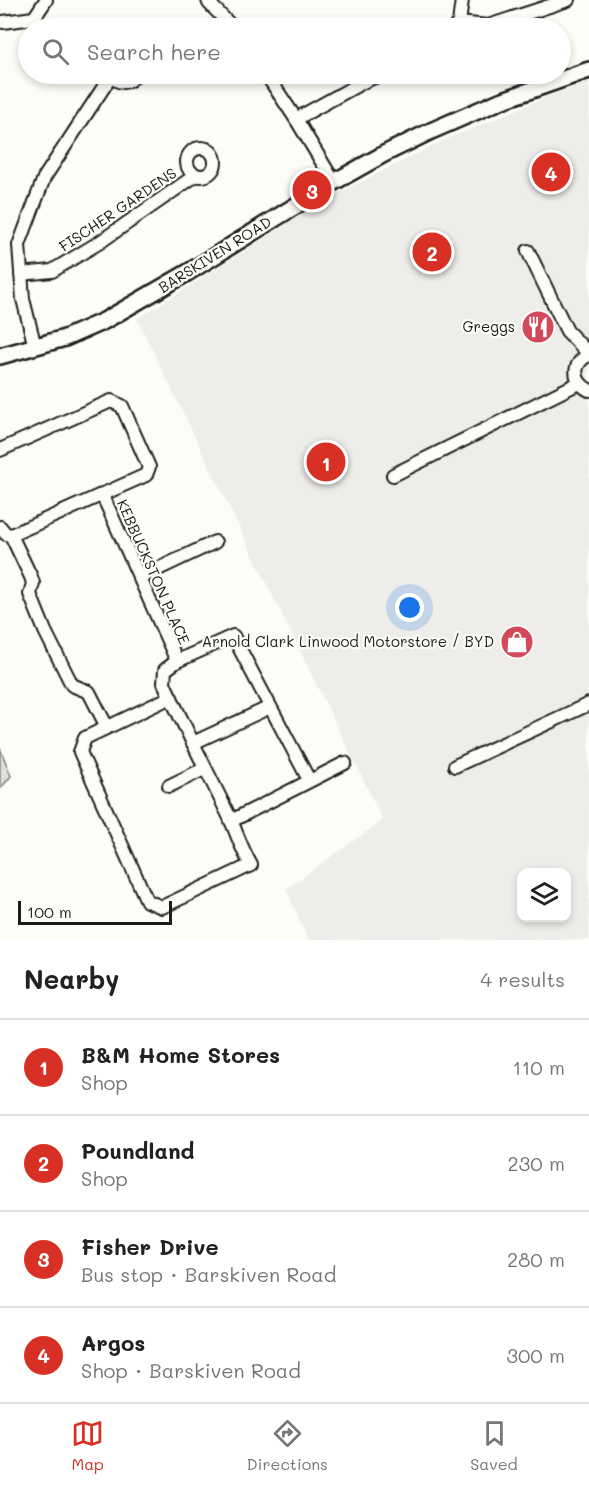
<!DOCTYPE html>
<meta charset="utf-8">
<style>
:root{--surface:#fff;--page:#f6f6f6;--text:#222;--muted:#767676;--line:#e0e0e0;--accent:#d93025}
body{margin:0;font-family:Mali,sans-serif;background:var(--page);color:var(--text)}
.controls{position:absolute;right:18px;bottom:18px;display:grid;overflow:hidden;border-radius:12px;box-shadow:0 3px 9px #0003}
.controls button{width:54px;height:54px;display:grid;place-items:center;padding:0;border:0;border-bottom:2px solid var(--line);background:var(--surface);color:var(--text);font:30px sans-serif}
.scale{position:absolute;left:18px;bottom:15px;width:154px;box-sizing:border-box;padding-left:6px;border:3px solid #1c1c1c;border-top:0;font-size:16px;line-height:21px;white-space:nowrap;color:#1c1c1c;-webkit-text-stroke:4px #fdfcf7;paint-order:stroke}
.you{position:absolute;left:410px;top:608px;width:21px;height:21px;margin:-15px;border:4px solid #fff;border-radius:50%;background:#1a73e8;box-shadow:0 0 0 9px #1a73e833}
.badge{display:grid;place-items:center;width:39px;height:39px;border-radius:50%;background:var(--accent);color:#fff;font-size:20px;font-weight:700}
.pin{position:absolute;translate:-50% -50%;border:3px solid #fff;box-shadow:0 2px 6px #0006}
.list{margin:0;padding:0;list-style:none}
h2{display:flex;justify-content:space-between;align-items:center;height:78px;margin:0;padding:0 24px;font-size:26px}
h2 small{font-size:20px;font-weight:400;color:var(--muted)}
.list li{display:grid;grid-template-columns:39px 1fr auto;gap:18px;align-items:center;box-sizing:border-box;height:96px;padding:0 24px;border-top:2px solid var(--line)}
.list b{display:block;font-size:22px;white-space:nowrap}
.list p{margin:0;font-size:20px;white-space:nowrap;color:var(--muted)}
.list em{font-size:20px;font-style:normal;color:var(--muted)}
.icon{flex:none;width:33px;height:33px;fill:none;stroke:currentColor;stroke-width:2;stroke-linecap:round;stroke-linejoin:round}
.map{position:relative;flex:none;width:589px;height:940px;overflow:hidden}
.search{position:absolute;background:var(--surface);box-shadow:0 3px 9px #0003;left:18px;right:18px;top:18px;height:66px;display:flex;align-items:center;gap:15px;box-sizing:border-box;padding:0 21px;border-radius:33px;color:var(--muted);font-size:22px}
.sheet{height:462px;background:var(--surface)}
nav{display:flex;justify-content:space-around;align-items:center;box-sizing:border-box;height:84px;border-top:2px solid var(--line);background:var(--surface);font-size:16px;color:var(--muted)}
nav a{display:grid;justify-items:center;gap:3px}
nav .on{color:var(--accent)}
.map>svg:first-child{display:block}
.built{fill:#eeede9;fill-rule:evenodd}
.green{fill:#e0dfdb;stroke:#7e7e7c;stroke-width:1.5}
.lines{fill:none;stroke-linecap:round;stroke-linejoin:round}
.minor-casing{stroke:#1c1c1c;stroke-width:16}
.tertiary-casing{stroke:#1c1c1c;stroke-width:20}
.minor{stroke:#fdfcf7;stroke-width:12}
.tertiary{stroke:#fdfcf7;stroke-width:15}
.labels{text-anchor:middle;stroke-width:4.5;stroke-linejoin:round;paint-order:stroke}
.street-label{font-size:15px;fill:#1c1c1c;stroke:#fdfcf7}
.poi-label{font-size:15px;fill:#1c1c1c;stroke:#fdfcf7;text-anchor:end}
</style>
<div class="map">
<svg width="589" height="940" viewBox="0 0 589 940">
<rect width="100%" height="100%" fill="#fdfcf7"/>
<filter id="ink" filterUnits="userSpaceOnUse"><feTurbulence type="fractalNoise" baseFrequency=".0167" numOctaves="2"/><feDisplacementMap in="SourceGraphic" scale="12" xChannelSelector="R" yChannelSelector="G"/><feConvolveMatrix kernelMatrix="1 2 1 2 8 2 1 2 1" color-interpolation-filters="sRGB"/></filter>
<g filter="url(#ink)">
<path class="built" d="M589,82V940H308L286,889L383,820L137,319L326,199L451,137L547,97ZM522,872H566V918H522Z"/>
<polygon class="green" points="0,748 11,776 0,789"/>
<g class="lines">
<g class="minor-casing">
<g id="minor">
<polyline points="208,0 209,3 233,28"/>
<polyline points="3,22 34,18 46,0"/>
<polyline points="459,23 488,26 568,0"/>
<polyline points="455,27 459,23 462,0"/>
<path d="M110,74C117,84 129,85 136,74"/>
<polyline points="266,74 296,119 334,182"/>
<polyline points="296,119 363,82 382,74"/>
<circle cx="201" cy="162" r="14"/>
<polyline points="528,251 567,331 589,354"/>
<polyline points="21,274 52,271 100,242 196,175"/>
<polyline points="35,347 23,299 19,245 44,178 111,76"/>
<path d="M589,355C571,363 573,382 589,390"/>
<polyline points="0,450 111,401 122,406 149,467 146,475 11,535 6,534 0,527"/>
<polyline points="393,475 579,383"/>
<polyline points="102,494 177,661"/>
<polyline points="11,535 31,577 33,583 30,594 45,631 72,685 89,692 107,727"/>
<polyline points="139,578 215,542"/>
<path d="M171,697L85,738L80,752L147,901L162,907L251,865C242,850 237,834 230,818C208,773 185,728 164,683L165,670L177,661L233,636L309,780"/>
<polyline points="193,743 270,707"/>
<polyline points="455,766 589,704"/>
<polyline points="169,786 204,769"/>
<polyline points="231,821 345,763"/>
</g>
</g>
<g class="tertiary-casing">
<polyline id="tertiary" points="0,356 65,338 104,321 187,273 334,182 384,154 431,131 500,101 589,70"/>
</g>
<use href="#minor" class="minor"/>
<use href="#tertiary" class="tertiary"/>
</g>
</g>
<defs>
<g id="restaurant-disc" transform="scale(1.725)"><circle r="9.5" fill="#d1495b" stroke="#fdfcf7"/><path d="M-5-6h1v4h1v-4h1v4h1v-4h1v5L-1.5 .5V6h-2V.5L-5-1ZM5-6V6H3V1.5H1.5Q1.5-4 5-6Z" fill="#fff"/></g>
<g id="shop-disc" transform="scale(1.725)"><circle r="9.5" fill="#d1495b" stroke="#fdfcf7"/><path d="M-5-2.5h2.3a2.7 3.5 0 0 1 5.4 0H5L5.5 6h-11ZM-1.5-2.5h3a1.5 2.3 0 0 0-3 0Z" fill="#fff"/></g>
</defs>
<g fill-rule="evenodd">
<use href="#restaurant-disc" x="538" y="327"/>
<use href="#shop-disc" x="517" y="642"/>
</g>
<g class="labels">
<g class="street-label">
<text transform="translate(118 210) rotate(-34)" y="5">FISCHER GARDENS</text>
<text transform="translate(215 255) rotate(-32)" y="5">BARSKIVEN ROAD</text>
<text transform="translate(153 572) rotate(66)" y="5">KEBBUCKSTON PLACE</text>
</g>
<g class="poi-label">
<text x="515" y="332">Greggs</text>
<text x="494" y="647">Arnold Clark Linwood Motorstore / BYD</text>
</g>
</g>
</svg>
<div class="controls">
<button><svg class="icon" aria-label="layers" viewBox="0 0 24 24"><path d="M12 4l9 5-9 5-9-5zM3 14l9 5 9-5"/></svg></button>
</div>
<div class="scale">100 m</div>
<div class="you"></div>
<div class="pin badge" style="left:326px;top:462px">1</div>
<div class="pin badge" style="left:432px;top:252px">2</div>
<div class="pin badge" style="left:312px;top:190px">3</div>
<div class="pin badge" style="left:551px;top:172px">4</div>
<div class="search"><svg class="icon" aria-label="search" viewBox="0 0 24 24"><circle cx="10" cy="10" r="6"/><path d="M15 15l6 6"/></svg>Search here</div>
</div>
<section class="sheet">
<h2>Nearby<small>4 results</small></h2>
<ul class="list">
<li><span class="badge">1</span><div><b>B&amp;M Home Stores</b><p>Shop</p></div><em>110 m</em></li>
<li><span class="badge">2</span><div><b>Poundland</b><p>Shop</p></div><em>230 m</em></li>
<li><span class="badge">3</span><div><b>Fisher Drive</b><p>Bus stop · Barskiven Road</p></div><em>280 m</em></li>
<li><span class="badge">4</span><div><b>Argos</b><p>Shop · Barskiven Road</p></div><em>300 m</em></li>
</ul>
</section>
<nav>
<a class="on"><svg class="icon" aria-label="map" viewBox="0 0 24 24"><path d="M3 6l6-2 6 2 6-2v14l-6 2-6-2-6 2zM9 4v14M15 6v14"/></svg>Map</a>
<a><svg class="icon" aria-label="directions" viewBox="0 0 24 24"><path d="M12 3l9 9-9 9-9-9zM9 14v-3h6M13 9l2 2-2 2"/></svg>Directions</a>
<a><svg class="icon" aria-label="saved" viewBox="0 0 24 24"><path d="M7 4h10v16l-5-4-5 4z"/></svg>Saved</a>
</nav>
